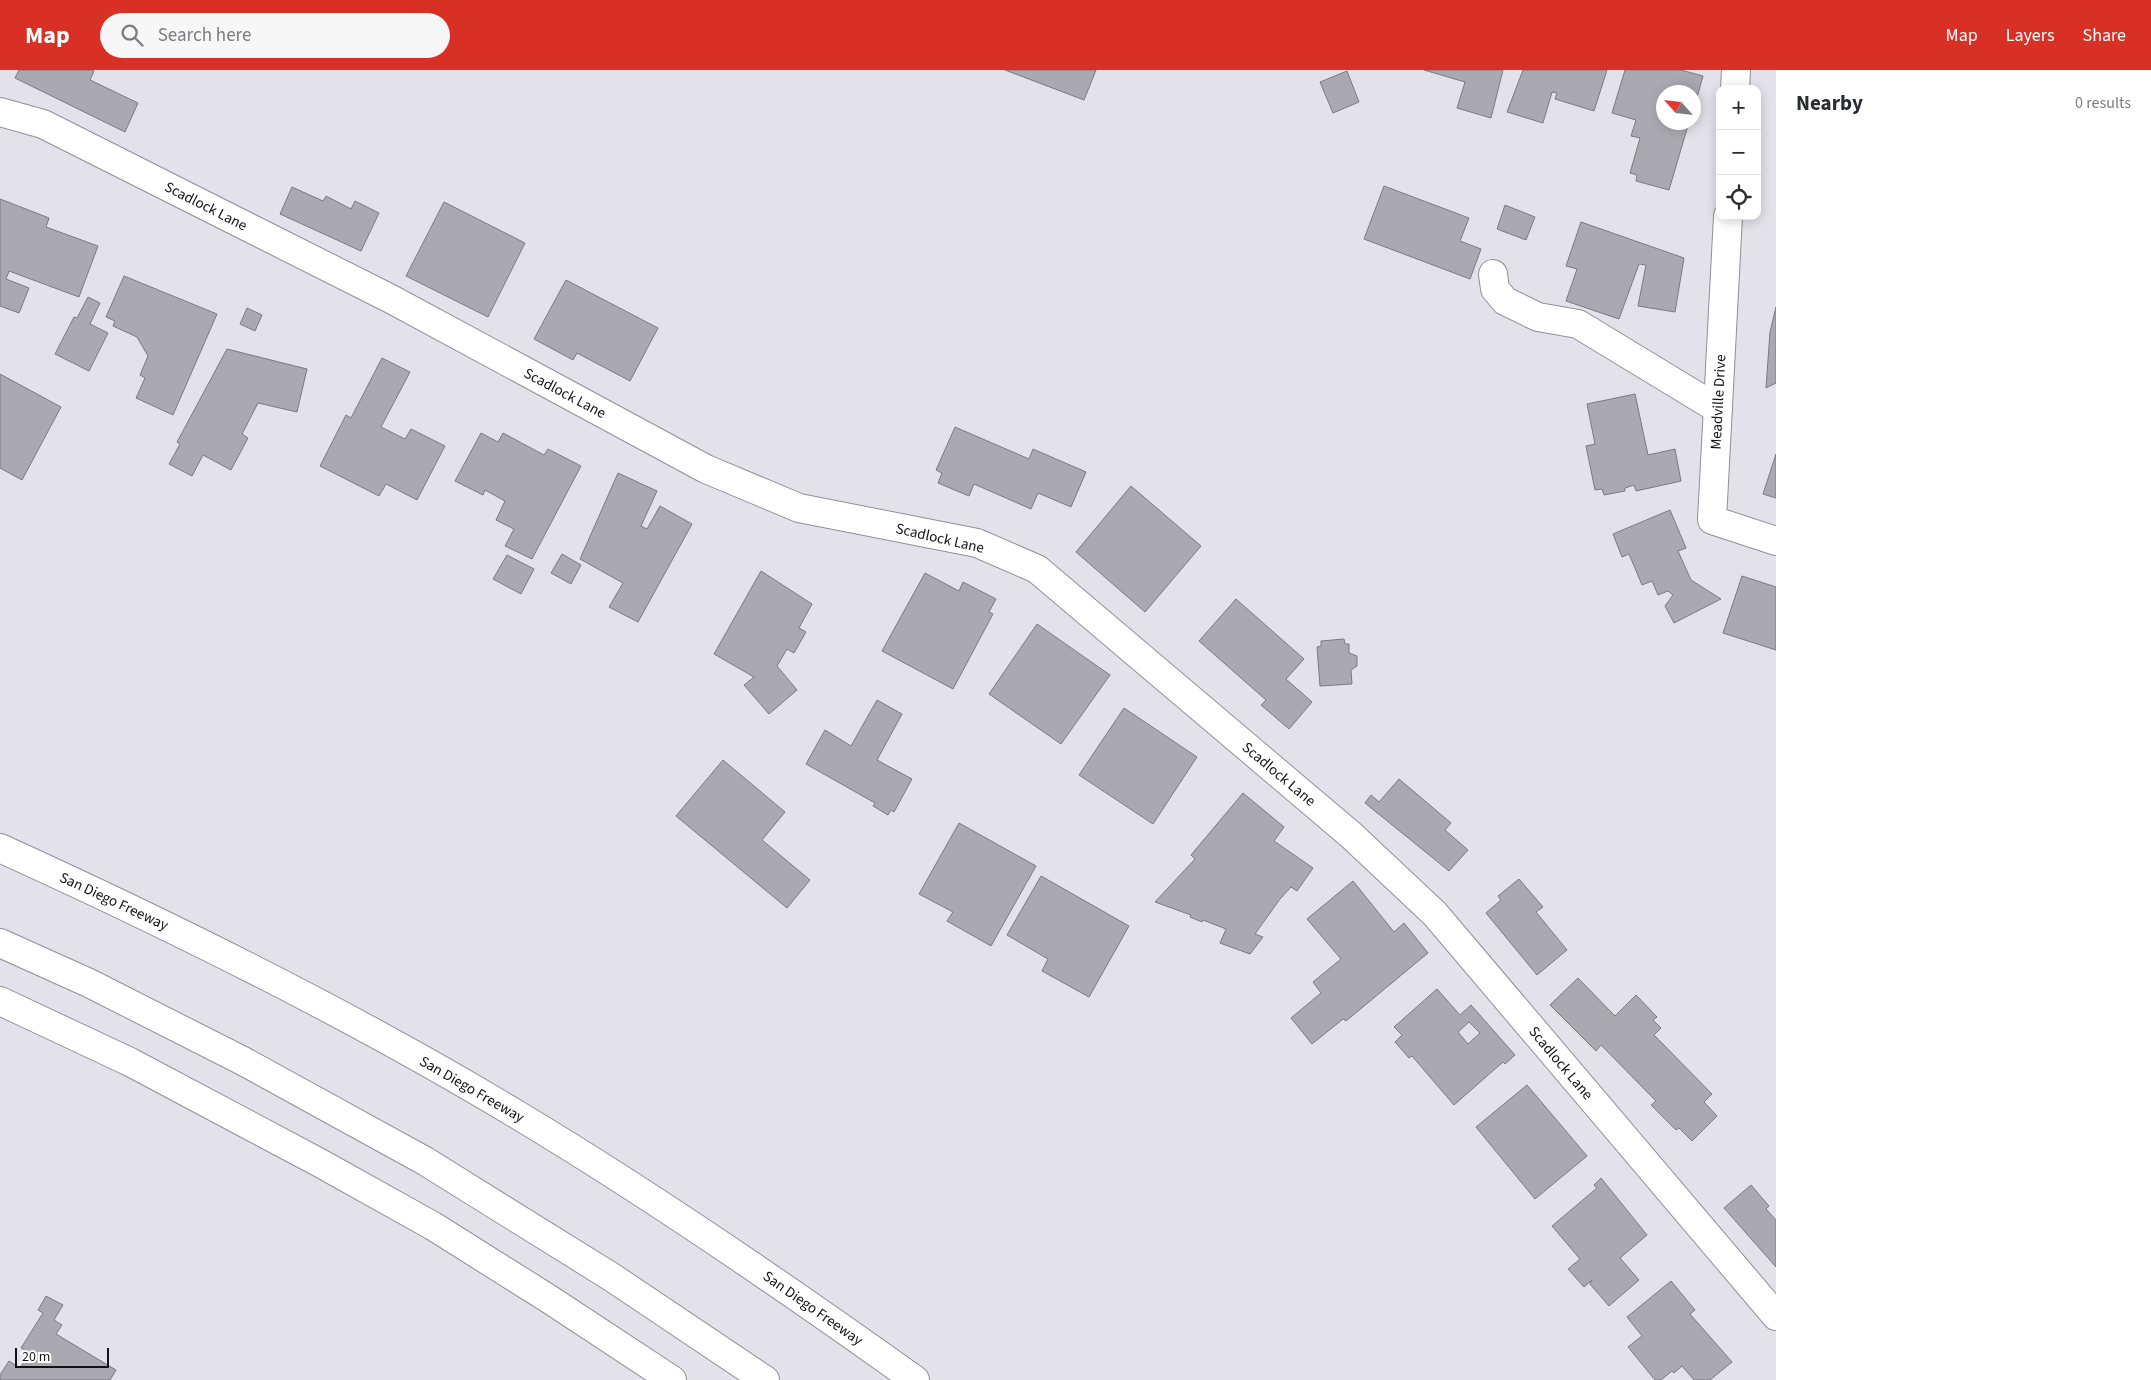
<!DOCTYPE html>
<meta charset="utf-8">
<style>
:root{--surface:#fff;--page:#f7f7f7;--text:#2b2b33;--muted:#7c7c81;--line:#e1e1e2;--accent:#d93025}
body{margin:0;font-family:"Source Sans 3",sans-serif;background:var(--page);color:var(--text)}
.controls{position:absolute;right:15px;top:15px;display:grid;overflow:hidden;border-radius:10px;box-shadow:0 2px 12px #0003}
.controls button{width:45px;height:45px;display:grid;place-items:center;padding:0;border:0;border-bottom:1px solid var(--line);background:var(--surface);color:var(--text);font:25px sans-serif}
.compass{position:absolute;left:1656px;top:15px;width:45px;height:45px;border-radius:50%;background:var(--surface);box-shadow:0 2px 12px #0003;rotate:297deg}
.scale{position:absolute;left:15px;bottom:12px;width:94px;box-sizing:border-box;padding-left:5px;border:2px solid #121215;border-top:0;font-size:14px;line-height:18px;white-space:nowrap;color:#121215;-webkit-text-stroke:4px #fff;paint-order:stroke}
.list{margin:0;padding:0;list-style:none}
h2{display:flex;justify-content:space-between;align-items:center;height:65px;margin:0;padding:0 20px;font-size:21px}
h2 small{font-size:16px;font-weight:400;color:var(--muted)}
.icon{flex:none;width:28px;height:28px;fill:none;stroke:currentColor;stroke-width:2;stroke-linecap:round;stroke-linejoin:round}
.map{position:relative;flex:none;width:1776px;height:1310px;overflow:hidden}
header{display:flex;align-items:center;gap:30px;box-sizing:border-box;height:70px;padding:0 25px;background:var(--accent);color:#fff}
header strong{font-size:24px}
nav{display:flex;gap:28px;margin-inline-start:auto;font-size:18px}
.search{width:350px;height:45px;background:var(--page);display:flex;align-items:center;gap:12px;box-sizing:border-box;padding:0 18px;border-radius:28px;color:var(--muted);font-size:19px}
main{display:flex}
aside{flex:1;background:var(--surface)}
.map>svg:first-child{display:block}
.building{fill:#aaa8b1;stroke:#7b7981;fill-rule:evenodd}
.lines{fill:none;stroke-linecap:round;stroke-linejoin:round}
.minor-casing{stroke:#918f97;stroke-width:30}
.highway-casing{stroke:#918f97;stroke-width:30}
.minor{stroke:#fff;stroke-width:28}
.highway{stroke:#fff;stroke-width:28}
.labels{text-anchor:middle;stroke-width:4;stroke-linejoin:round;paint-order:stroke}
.street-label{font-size:15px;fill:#121215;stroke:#fff}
</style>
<header>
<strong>Map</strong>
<div class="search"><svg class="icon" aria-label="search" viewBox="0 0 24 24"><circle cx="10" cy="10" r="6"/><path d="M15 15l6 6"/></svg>Search here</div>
<nav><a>Map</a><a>Layers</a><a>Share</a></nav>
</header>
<main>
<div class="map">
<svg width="1776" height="1310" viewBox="0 0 1776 1310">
<rect width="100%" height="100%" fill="#e3e1ea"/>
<g class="building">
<polygon points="19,0 92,0 94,1 90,10 138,33 125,62 15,8"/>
<polygon points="1005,0 1096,0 1084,30"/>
<polygon points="1424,0 1503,0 1491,48 1457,38 1465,12"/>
<polygon points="1523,0 1607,0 1594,41 1555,29 1557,23 1552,22 1543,53 1507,42"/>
<polygon points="1625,0 1681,0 1703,6 1694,38 1694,22 1664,22 1664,52 1689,52 1669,120 1636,111 1637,105 1630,103 1640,68 1631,66 1636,50 1612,43"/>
<polygon points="1347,1 1359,32 1333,43 1320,12"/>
<polygon points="1384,116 1469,148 1460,171 1481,179 1470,209 1364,169"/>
<polygon points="292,117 323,131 326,126 351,139 355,131 379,143 361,181 280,144"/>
<polygon points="0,129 49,148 46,157 98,176 79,227 9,201 6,209 29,218 19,243 0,236"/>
<polygon points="444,132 525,173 488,247 406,206"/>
<polygon points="1505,135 1535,147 1526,170 1497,159"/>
<polygon points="1581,152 1684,188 1675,242 1638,236 1646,195 1639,194 1619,249 1566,231 1577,199 1566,196"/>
<polygon points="124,206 217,244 173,345 136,328 145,308 140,305 148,286 137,267 113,256 115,251 106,247"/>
<polygon points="566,210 658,258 630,311 577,283 573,290 534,269"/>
<polygon points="88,227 100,233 90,254 108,263 89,301 55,284 74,247 77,248"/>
<polygon points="1776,237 1776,313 1766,318 1770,262"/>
<polygon points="247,238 262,245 255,261 240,254"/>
<polygon points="227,279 307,299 297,342 258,333 242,364 248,368 231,400 203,385 192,406 169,394 180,374 177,372"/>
<polygon points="382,288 410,302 381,357 405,369 411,359 445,376 417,430 386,414 379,426 320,396 346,345 351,348"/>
<polygon points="0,304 61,337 22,410 0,398"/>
<polygon points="1635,324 1648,385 1675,379 1681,411 1636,421 1634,415 1625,418 1625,421 1604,425 1602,419 1595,420 1586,376 1595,374 1587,334"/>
<polygon points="955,357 1029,389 1033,379 1086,402 1071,437 1038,423 1031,439 974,414 969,426 938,413 942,403 936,400"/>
<polygon points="481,363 498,372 503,363 544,385 548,379 581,396 532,489 505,476 514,459 496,450 505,431 485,420 483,425 455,411"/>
<polygon points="1776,384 1776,428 1763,424"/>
<polygon points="618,403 657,421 641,456 647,459 660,436 692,454 638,552 609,537 623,513 580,489"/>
<polygon points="1131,416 1201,476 1145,542 1076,482"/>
<polygon points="1670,440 1686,478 1678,481 1691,510 1721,529 1674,553 1665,536 1673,525 1668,521 1658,525 1652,511 1642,515 1629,484 1622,487 1613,464"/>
<polygon points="562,484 581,495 571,514 551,503"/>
<polygon points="507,485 534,499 521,524 493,509"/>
<polygon points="761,501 812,534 799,558 806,562 794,583 787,579 777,596 797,620 769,644 744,615 754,607 714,584"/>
<polygon points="925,503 959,521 963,512 996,529 989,542 993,544 953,619 882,581"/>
<polygon points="1742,506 1776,517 1776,580 1723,563"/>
<polygon points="1236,529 1304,589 1286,609 1312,632 1289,659 1261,635 1266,630 1199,571"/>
<polygon points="1037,554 1110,605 1061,674 989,624"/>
<polygon points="1344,569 1345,574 1349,574 1349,583 1357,586 1357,596 1351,600 1352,614 1320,616 1317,577 1321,576 1321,571"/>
<polygon points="877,630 902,644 877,690 912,709 894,742 891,740 888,745 873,736 875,733 806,694 825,660 851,676"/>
<polygon points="1124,638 1197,687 1153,754 1079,705"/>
<polygon points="723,690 785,742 762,770 810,810 787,838 676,746"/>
<polygon points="1399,709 1451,753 1445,760 1468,780 1449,801 1365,733 1371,725 1379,732"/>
<polygon points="1243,723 1284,757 1274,771 1313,798 1297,821 1291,817 1280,829 1255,864 1263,867 1250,884 1220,873 1226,859 1203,850 1202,852 1190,847 1191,845 1155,832 1195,789 1191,785"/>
<polygon points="959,753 1036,796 991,876 947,851 953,842 919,824"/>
<polygon points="1041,806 1129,856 1089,927 1042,901 1048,889 1007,865"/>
<polygon points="1519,809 1543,837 1536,842 1567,880 1537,905 1486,843 1501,830 1498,826"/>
<polygon points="1353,811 1394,862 1404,853 1428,883 1346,951 1343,949 1312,974 1291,948 1321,923 1313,912 1341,889 1307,849"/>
<polygon points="1578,908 1615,946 1636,925 1657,947 1653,950 1661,958 1654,965 1712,1024 1704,1032 1717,1046 1692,1071 1679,1058 1676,1060 1651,1035 1656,1031 1601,975 1596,981 1550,935"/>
<path d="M1437,919L1460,945L1471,935L1515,985L1505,994L1503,992L1454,1035L1412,986L1409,988L1395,972L1402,965L1394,957ZM1469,952L1480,963L1468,974L1458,962Z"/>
<polygon points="1527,1015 1587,1086 1535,1129 1476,1057"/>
<polygon points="1601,1108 1647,1165 1620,1188 1639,1210 1609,1236 1590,1214 1592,1210 1584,1217 1568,1199 1580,1189 1552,1156 1597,1118 1594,1115"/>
<polygon points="1751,1115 1769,1136 1766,1139 1776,1150 1776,1197 1724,1138"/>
<polygon points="1671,1211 1695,1240 1690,1244 1732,1292 1710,1310 1694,1310 1682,1296 1674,1303 1672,1301 1661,1310 1655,1310 1628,1277 1642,1266 1627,1247"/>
<polygon points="46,1226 63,1235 54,1250 62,1255 56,1264 116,1300 110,1310 0,1310 0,1305 9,1291 20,1298 30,1283 21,1278 43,1243 38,1240"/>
</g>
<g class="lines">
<g class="minor-casing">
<g id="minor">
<polyline points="1735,19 1736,0"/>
<polyline points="0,42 43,54 391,229 706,399 799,438 977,473 1037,499 1351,765 1435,844 1776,1246"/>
<polyline points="1728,146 1712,450 1776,471"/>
<polyline points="1493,204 1495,219 1505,231 1538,247 1578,254 1718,339"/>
</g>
</g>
<g class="highway-casing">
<g id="highway">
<path d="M0,778C176,858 350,944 516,1044C653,1126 785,1217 915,1310"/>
<polyline points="0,873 89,913 243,991 425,1091 613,1208 765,1310"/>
<polyline points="0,931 130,992 320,1093 433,1156 549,1229 672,1310"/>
</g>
</g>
<use href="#minor" class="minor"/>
<use href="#highway" class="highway"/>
</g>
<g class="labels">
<g class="street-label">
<text transform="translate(206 136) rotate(27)" y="5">Scadlock Lane</text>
<text transform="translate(565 323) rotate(28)" y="5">Scadlock Lane</text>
<text transform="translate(1718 332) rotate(-87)" y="5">Meadville Drive</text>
<text transform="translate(940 468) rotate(13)" y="5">Scadlock Lane</text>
<text transform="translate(1279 704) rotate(40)" y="5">Scadlock Lane</text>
<text transform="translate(114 831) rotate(25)" y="5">San Diego Freeway</text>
<text transform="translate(1561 993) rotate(50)" y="5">Scadlock Lane</text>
<text transform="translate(472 1019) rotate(30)" y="5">San Diego Freeway</text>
<text transform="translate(813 1238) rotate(35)" y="5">San Diego Freeway</text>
</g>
</g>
</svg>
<div class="controls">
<button>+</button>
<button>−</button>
<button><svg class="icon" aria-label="locate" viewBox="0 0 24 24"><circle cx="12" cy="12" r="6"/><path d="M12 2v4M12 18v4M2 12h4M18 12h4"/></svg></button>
</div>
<svg class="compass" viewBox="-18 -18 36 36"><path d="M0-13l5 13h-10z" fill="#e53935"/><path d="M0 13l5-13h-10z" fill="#7c7c81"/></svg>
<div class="scale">20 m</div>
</div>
<aside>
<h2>Nearby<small>0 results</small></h2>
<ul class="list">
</ul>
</aside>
</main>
